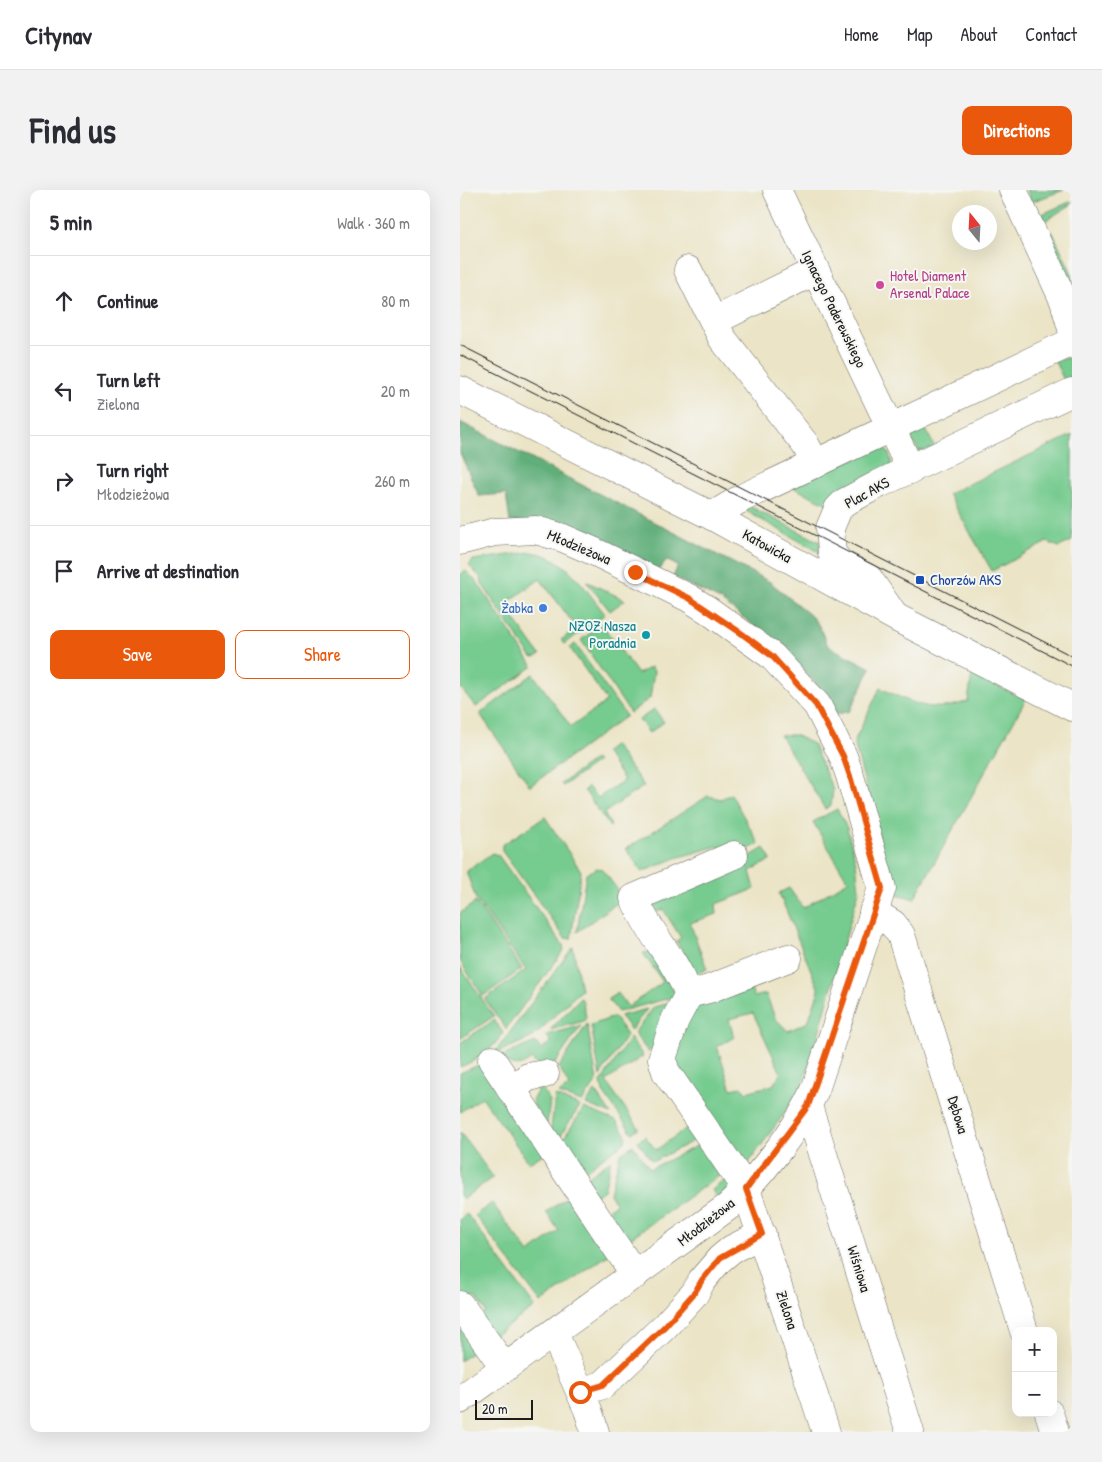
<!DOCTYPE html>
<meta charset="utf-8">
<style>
:root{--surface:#fff;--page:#f2f2f3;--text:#2b2b33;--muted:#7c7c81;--line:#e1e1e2;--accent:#ea580c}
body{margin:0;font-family:"Patrick Hand",sans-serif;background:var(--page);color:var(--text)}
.controls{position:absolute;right:15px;bottom:15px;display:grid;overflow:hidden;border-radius:10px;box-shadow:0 5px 20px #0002}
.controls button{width:45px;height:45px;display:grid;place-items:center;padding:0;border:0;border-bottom:1px solid var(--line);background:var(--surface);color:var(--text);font:25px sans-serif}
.compass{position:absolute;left:492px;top:15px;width:45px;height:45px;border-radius:50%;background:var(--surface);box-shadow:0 5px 20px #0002;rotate:342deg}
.scale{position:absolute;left:15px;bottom:12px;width:58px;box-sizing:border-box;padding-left:5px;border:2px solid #1c1c1c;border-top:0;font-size:14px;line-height:18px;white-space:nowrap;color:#1c1c1c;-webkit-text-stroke:4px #f6f6f2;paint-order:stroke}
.stop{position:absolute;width:15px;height:15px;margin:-11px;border:4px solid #ea580c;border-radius:50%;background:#fff}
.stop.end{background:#ea580c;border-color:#fff;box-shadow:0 1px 5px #0008}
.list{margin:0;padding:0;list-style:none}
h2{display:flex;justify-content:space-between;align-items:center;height:65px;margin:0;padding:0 20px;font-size:21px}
h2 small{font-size:16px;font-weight:400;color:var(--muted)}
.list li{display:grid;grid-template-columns:32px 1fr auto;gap:15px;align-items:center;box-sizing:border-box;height:90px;padding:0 20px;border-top:1px solid var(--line)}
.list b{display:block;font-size:19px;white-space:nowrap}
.list p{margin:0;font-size:16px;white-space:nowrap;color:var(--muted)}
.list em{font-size:16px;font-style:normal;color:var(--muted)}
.actions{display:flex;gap:10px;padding:15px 20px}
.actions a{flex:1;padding:11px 0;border:1px solid var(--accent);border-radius:10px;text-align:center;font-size:18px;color:var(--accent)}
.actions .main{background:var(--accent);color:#fff}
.icon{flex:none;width:28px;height:28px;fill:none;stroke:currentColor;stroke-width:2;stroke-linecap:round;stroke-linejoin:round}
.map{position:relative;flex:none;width:612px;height:1242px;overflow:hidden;border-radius:10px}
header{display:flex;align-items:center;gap:30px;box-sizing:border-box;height:70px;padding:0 25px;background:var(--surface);border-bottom:1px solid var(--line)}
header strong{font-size:24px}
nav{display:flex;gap:28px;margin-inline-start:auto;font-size:18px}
.intro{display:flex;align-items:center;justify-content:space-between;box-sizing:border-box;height:120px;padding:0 30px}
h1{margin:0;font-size:35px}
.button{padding:12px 22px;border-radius:10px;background:var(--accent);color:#fff;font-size:18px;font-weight:700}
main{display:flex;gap:30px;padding:0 30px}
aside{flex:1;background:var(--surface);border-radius:10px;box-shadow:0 5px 20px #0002}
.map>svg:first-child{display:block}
.green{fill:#76cb8f;stroke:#497456;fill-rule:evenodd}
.forest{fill:#60af7a;stroke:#3e664b}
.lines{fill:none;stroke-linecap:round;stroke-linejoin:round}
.minor-casing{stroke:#646258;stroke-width:29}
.minor{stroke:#fff;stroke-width:28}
.tram{stroke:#1c1c1c;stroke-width:1}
.route{stroke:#ea580c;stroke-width:6}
.hotel-dot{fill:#d1479c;stroke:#f6f6f2;stroke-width:2}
.transit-dot{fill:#1a4fb4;stroke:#f6f6f2;stroke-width:2}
.shop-dot{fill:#3f7fe0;stroke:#f6f6f2;stroke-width:2}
.culture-dot{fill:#0f9aa8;stroke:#f6f6f2;stroke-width:2}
.labels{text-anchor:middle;stroke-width:4;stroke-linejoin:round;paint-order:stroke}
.hotel-label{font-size:15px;fill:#b23c85;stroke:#f6f6f2;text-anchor:start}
.street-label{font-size:15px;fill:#1c1c1c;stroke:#f6f6f2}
.transit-label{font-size:15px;fill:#164399;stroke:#f6f6f2;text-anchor:start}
.shop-label{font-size:15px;fill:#366cbe;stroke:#f6f6f2;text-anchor:end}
.culture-label{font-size:15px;fill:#0d838f;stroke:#f6f6f2;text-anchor:end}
</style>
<header>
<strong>Citynav</strong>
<nav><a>Home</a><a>Map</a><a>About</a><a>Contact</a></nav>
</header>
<div class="intro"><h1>Find us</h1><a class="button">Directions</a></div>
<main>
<aside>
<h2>5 min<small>Walk · 360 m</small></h2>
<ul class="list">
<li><svg class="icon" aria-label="ahead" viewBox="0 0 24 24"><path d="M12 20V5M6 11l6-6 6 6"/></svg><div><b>Continue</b></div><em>80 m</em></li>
<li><svg class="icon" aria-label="left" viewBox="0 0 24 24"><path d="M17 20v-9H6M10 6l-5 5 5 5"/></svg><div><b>Turn left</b><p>Zielona</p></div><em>20 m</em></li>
<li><svg class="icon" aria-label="right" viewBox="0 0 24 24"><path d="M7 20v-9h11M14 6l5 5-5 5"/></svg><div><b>Turn right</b><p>Młodzieżowa</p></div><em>260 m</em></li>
<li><svg class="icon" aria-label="arrive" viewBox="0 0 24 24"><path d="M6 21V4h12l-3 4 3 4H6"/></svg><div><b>Arrive at destination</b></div></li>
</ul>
<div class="actions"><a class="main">Save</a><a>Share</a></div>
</aside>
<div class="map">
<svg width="612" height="1242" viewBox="0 0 612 1242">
<rect width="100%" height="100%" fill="#f6f6f2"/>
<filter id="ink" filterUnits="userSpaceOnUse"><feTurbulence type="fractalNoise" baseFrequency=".02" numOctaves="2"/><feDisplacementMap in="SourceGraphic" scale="10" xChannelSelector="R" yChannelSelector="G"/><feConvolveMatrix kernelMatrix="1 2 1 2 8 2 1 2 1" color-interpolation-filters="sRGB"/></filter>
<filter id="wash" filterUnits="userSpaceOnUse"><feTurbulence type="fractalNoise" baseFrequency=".0096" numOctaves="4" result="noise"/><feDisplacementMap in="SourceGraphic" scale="20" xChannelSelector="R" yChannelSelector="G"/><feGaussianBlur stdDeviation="1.12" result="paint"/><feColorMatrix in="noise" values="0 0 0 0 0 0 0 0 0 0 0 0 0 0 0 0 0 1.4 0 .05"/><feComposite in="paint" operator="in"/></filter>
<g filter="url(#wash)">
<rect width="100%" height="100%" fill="#ebe4c6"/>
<g class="green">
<polygon points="567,0 604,0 571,12"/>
<polygon points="612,11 612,14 583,32 580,25"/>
<polygon points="592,41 612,84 612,94 588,42"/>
<polygon points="608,168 612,171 612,193 607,196 594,170"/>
<polygon points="463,233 475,258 459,261 450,247 452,241"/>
<polygon points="612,245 612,351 599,357 587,352 532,381 488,304"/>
<path d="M420,257C428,259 432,267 431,275L370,315L330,296Z"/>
<polygon points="289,316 360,352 359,362 286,321"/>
<path d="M71,362C107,366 124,398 145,424L104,454L101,450L117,438L80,389L44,415L80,465L75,468L71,467L22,394L21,388L9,376L13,370Z"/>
<polygon points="6,381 17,392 72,475 72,477 16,517 0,497 0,384"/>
<polygon points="126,391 165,410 150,421"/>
<polygon points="149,429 152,433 146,440 178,484 191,477 194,481 190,508 170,523 121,450"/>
<polygon points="115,454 166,526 70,596 20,524 73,484 111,537 147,511 110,458"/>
<path d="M512,485L566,509L454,709L430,702L421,653L394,552L420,498C453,513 471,525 508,511Z"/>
<polygon points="194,519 204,532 189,543 179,530"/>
<polygon points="320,545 335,545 353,554 373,600 371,615 365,619"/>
<polygon points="154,555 184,596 144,623 151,636 150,637 124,600 128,597 138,608 164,590 145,562"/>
<polygon points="135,569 137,572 103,596 101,594"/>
<polygon points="271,604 299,654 282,662 263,665 258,656 216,668 182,682 166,659 248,606 261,609"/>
<path d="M377,619L387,638L396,673L399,700L356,853L340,901L288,974L278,977L214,872L228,821L288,790L294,807L306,804L315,828L328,841L348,832L359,800L319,703L329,698L343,718L388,691L353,632ZM293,823L321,883L313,895L286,902L282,897L271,899L257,856L274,848L269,829Z"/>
<polygon points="85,627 121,681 111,749 105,748 42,661 42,655"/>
<path d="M304,658L311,670L290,681L295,699L256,714L257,724L230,733L247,779L234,785L226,766L216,751L221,748L203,719L191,725L196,708C230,686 271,680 304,658Z"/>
<polygon points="32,663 38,665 103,755 104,760 46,839 25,809 66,780 16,709 7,684 7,681"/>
<polygon points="137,678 142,679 164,708 117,742 126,684"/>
<polygon points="16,712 62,779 23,806 0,771 0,723"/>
<polygon points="113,757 121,800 73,847 37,863 36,861"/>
<polygon points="191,761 217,806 158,822 148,809 158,803 168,817 203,792 183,763"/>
<polygon points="0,777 34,826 0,849"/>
<polygon points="120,808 122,809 126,827 124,831 90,840"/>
<polygon points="215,811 198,855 188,862 174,843 194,817"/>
<polygon points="187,819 171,840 160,826"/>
<polygon points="154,827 167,845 140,886 131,835"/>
<path d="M34,830L43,843C31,861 20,869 0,877V853Z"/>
<polygon points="127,834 137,891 122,912 99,904 109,896 99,877"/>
<path d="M121,836L92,878L79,879L72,869C58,879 53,877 38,868L75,852L81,859L91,852L86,845Z"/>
<polygon points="170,848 183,866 146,891 179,938 172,943 143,902 141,892"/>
<polygon points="26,872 85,963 69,973 22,907 0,922 0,883"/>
<polygon points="80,896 90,911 86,942 72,911"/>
<polygon points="135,901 136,902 151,924 126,914"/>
<polygon points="95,906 120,916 95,954 90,947"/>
<polygon points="124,918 156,931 166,945 165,952 116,987 97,958"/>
<polygon points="231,935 235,950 196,970 191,970 178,951 185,946 196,960"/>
<polygon points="0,942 33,987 3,1009 0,1005"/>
<polygon points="243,953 263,983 162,1054 143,1023 156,1014 150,1004 160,964 173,955 190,979"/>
<polygon points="151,970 144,1000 131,1009 120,992"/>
<polygon points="270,986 272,996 258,1008 252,1000"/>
<polygon points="112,1004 152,1062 81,1113 15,1025 32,1013 69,1063 99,1041 86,1022"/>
<polygon points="7,1024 75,1117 31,1148 21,1126 26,1122 15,1107 10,1111 0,1105 0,1029"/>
<polygon points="0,1126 21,1155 0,1171"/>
</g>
<polygon class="forest" points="0,232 310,392 350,425 358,434 368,456 411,478 390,521 374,525 367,506 317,453 260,410 213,387 218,376 206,370 200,380 132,345 93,332 50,332 46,304 19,306 0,263"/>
</g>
<g filter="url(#ink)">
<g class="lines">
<g class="minor-casing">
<g id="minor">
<polyline points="317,0 451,280"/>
<polyline points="553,0 604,111 612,139"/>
<polyline points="228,80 262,148 345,254 356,274"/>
<polyline points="254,131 343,87"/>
<polyline points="0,200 252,326 439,429 612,517"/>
<polyline points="252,326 282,308 612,152"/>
<path d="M0,351L35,342L76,340L103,348L133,361L229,408L248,420L312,466L357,515L383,566L390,586L422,698L355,900C338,939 300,986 269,1016L0,1210"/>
<polyline points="432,423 408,388 380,373 372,363 370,338 378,319 385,312 419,294 612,202"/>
<polyline points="413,722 433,734 441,745 564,1141"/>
<polyline points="328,768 249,799 229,804 215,830 202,869 206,882 286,999 366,1242"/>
<path d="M229,804C214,767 189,744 174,708L274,665"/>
<polyline points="32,870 175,1085"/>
<polyline points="51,900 68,887 85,884"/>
<polyline points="348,916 450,1242"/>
<polyline points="0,1115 45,1178"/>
<polyline points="94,1143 128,1220 135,1242"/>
<polyline points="120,1202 143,1195 205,1136 235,1103 242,1090 260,1069 272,1059 302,1044"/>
<polyline points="589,1223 595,1242"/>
</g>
</g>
<use href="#minor" class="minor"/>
<g class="tram">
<polyline points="0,155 612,466"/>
<polyline points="0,165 612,476"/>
</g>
</g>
</g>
<g class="lines" filter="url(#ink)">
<polyline class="route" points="120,1202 143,1195 205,1136 235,1102 242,1090 260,1068 302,1044 286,999 348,916 422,698 390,586 383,566 356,515 312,466 281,443 229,408 175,382"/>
</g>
<circle class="hotel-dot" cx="420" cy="95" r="5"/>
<rect class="transit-dot" x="455" y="385" width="10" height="10" rx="2.5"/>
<circle class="shop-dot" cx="83" cy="418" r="5"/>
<circle class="culture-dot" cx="186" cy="445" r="5"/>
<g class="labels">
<g class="hotel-label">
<text x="430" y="91">Hotel Diament<tspan x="430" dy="17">Arsenal Palace</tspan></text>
</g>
<g class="street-label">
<text transform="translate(374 119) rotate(64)" y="5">Ignacego Paderewskiego</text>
<text transform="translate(407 303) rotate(-29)" y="5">Plac AKS</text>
<text transform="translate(307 356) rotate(29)" y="5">Katowicka</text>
<text transform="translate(119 357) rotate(23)" y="5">Młodzieżowa</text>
<text transform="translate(498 925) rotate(73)" y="5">Dębowa</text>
<text transform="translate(246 1032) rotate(-38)" y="5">Młodzieżowa</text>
<text transform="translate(399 1079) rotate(73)" y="5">Wiśniowa</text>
<text transform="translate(327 1120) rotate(72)" y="5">Zielona</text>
</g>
<g class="transit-label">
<text x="470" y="395">Chorzów AKS</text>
</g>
<g class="shop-label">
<text x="73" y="423">Żabka</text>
</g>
<g class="culture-label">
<text x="176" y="441">NZOZ Nasza<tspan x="176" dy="17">Poradnia</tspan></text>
</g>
</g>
</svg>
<div class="controls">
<button>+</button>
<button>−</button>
</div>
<svg class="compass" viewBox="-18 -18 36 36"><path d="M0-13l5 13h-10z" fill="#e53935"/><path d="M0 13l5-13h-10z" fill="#7c7c81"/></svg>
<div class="scale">20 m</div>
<div class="stop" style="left:120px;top:1202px"></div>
<div class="stop end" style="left:175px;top:382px"></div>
</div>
</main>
